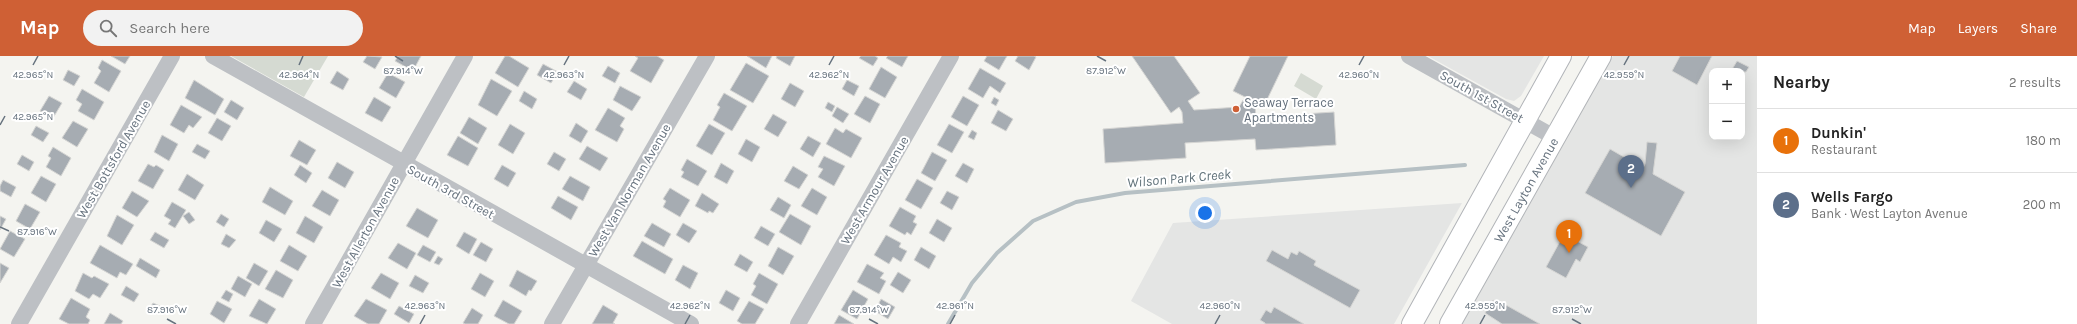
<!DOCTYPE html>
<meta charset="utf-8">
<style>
:root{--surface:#fff;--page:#f2f2f2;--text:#222;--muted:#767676;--line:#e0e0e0;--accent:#cf6035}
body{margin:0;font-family:Karla,sans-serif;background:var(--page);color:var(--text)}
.controls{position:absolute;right:12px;top:12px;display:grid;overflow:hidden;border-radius:8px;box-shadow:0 4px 16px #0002}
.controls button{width:36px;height:36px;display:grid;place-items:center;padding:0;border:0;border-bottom:1px solid var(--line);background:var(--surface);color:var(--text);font:20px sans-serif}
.you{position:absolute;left:1205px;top:157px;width:14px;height:14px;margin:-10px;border:3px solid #fff;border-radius:50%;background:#1a73e8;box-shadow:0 0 0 6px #1a73e833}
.badge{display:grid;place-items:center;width:26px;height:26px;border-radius:50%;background:var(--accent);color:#fff;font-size:13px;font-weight:700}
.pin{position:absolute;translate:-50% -33px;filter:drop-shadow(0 1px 2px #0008)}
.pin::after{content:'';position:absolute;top:21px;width:14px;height:12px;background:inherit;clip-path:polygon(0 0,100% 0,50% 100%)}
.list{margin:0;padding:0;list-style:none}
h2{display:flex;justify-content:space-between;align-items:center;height:52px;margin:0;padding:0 16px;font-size:17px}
h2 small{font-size:13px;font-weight:400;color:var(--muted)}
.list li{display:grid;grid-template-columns:26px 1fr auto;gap:12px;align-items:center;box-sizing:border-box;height:64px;padding:0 16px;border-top:1px solid var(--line)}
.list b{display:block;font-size:15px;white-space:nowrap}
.list p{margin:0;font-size:13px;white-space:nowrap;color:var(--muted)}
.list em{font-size:13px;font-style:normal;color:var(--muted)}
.icon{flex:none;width:22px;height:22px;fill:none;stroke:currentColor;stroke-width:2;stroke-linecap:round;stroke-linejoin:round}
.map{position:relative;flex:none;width:1757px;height:268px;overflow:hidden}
header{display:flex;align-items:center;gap:24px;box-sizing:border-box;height:56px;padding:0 20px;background:var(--accent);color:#fff}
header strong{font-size:19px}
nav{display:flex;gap:22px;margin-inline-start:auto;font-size:14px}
.search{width:280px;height:36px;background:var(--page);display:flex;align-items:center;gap:10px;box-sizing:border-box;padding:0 14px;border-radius:22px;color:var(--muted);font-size:15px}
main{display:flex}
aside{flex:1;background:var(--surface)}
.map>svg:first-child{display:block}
.built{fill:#e4e5e4;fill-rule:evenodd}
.green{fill:#d5dad2}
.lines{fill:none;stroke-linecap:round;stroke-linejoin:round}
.stream{stroke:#b6c0c4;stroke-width:4}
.building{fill:#a6acb2;stroke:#d5d5d3}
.major-casing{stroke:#b1b4b8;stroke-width:22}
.minor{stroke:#bdc0c4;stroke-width:16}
.major{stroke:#fff;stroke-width:20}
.ticks{fill:none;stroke:#66727e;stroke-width:1.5}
.poi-dot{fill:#cf6035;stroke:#fff;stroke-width:1.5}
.labels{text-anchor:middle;stroke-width:4;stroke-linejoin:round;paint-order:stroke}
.street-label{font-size:13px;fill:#66727e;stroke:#fff}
.poi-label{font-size:13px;fill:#66727e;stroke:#fff;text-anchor:start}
.water-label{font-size:14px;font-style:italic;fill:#62737b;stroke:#fff}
.ticks-label{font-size:10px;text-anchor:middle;fill:#66727e;stroke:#fff;stroke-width:4;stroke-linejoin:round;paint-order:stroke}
</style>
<header>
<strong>Map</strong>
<div class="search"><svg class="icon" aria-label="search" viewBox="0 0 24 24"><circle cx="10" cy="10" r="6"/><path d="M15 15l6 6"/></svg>Search here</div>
<nav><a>Map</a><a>Layers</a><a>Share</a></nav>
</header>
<main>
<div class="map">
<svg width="1757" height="268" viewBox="0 0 1757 268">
<rect width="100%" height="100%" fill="#f4f4f0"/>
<g class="built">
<polygon points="1428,0 1544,0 1521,40 1514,45 1506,43"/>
<path d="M1613,0H1757V268H1462ZM1712,15H1742V81H1712Z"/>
<polygon points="1462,147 1394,268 1172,268 1131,245 1173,167"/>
</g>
<g class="green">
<polygon points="231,0 328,0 304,41"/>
<polygon points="1301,17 1323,30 1316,43 1294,30"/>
</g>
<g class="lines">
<polyline class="stream" points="948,268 972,227 997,197 1033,165 1076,146 1125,137 1465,109"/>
</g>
<g class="building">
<polygon points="111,0 130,0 125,8"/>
<polygon points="367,0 382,1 375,13 363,6"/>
<polygon points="398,0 421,0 413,15 395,5"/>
<polygon points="505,0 509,0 529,12 518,31 495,17"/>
<polygon points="635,0 657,0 664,4 651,27 630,15 638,2"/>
<polygon points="747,0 772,0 766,12"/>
<polygon points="777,0 795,0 790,10 776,2"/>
<polygon points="861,0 875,0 878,2 873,10 859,2"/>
<polygon points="888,0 908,0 902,11 886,2"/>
<polygon points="987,0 1007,0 999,14 984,5"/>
<polygon points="1018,0 1034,0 1036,1 1029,14 1015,5"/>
<polygon points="1132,0 1174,0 1200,37 1188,45 1194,54 1239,51 1245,41 1233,35 1250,0 1288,0 1264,50 1255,45 1252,50 1255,50 1256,61 1334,56 1336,89 1256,94 1255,83 1185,87 1186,102 1105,107 1103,73 1183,67 1182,56 1179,51 1171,57"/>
<polygon points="1680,0 1712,0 1697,29 1672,15"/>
<polygon points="102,4 121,15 109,36 94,27 101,15 98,12"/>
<polygon points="1737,5 1749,11 1746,16 1731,15"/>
<polygon points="746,7 769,20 753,47 730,34"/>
<polygon points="543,8 558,16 551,27 537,19"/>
<polygon points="608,10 620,17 615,27 602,20"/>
<polygon points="881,11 897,21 885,42 869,33"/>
<polygon points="980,12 1006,27 1000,37 990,30 983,42 968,33"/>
<polygon points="68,14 80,20 74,30 63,24"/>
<polygon points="337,15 349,23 343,34 330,27"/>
<polygon points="388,17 405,26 396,42 379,32"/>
<polygon points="491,23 512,35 497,60 478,49"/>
<polygon points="194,24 224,43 215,59 185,42"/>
<polygon points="847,24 859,30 854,40 842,33"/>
<polygon points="574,25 587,33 581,44 567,36"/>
<polygon points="790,27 804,35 795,51 781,43"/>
<polygon points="620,30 641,41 632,55 613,44"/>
<polygon points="82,33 104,46 94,64 78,55 82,48 76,44"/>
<polygon points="524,35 537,43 532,53 519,45"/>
<polygon points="724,37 747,50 732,75 713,64 720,51 717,49"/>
<polygon points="49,40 62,47 53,62 40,55"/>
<polygon points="865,40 880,48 870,67 854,58"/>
<polygon points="963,40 979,49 967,70 951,61"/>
<polygon points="374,41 391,51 382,66 365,57"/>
<polygon points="994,41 999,44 996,50 991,47"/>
<polygon points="231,44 244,52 237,64 224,56"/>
<polygon points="828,46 835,50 832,56 825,52"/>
<polygon points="181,49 202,61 193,72 189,69 184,77 170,69"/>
<polygon points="837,51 849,58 843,67 832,60"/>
<polygon points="608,52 625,62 620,70 624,73 617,86 595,74"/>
<polygon points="998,54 1013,63 1006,75 991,67"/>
<polygon points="773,58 787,66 778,81 764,73"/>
<polygon points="469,61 487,72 478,88 460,77"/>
<polygon points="217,62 231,70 222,85 208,77"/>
<polygon points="73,65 88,73 77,91 62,82"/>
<polygon points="576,67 588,75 581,87 569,80"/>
<polygon points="510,68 525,77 513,98 498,89"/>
<polygon points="709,68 725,77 712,99 696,90"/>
<polygon points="949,68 964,76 952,97 937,89"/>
<polygon points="36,70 49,77 43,86 31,79"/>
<polygon points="835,72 843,77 846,73 862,82 851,102 826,88"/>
<polygon points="972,74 977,77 974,84 968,81"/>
<polygon points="162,79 178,88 169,105 154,96"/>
<polygon points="458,80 478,92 468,110 447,99"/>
<polygon points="808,80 821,87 813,101 800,93"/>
<polygon points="746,83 760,91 752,106 738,98"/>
<polygon points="299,84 316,94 307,109 290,100"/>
<polygon points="1647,86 1657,87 1653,118 1685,136 1661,180 1585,137 1610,93 1643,112 1645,108"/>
<polygon points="197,88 210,95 205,103 192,96"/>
<polygon points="587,90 608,102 600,115 579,103"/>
<polygon points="53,91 71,102 61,120 46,111 51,102 48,100"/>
<polygon points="554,96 566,103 559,115 547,108"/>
<polygon points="932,96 947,104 935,125 921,117"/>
<polygon points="22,99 34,106 29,115 17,108"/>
<polygon points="824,100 845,110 834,130 818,121 823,113 818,111"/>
<polygon points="687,103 707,115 698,130 681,121 684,116 681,114"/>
<polygon points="337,106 354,116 345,132 328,122"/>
<polygon points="721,107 734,115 727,128 714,121"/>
<polygon points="963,107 974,113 967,127 955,120"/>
<polygon points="148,108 154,111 156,109 164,114 153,133 138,125"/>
<polygon points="300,109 312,117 306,127 294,119"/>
<polygon points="502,109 516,117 508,131 494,123"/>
<polygon points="793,110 808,119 799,133 784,125"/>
<polygon points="187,118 204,129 195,144 178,134"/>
<polygon points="41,120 56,128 46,146 31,137"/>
<polygon points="570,120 590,131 583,145 562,133"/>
<polygon points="917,123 933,132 921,153 905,144"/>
<polygon points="3,124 16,131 11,141 0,135 0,130"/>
<polygon points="270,131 293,145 285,159 262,146"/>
<polygon points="670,132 690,144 680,161 663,151 666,145 663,143"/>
<polygon points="812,132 827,141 817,159 801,150"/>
<polygon points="322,134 339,144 330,160 312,150"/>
<polygon points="132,135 149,145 137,161 122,152"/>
<polygon points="947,135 959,141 952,154 940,147"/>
<polygon points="702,137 719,148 713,157 709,155 708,157 695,150"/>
<polygon points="558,140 578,151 571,164 551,152"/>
<polygon points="778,141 791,149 784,162 770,154"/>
<polygon points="172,146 186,154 175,172 168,168 171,164 164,160"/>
<polygon points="25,148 40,156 30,173 16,165"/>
<polygon points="900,151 916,160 913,166 917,168 911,179 907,176 905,179 889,170"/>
<polygon points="417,152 438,164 428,182 406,170"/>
<polygon points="189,156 195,164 189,168 183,160"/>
<polygon points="221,158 229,163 224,171 216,166"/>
<polygon points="790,158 811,170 801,189 779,176"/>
<polygon points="117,159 134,169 122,189 107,180"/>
<polygon points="0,160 6,163 0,174"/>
<polygon points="305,160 323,171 314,187 296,177"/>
<polygon points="937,163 952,172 944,186 929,177"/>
<polygon points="266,164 282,173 274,186 259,177"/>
<polygon points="652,167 671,178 664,191 644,180"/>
<polygon points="683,167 697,175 689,187 676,179"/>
<polygon points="761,170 775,178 768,190 754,182"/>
<polygon points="10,175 25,183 14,201 0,193"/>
<polygon points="155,176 169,184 164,192 150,184"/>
<polygon points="464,176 477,183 469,198 456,190"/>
<polygon points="226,178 236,184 229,192 221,188"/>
<polygon points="1564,178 1588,191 1580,206 1576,203 1566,222 1546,211"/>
<polygon points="886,179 901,187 899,191 907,195 901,206 893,201 889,208 874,199"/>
<polygon points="642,185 673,203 665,218 633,200"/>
<polygon points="481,186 493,193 486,206 473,199"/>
<polygon points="398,187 416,197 407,213 388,202"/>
<polygon points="100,189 133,208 126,219 120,216 117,222 90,207"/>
<polygon points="289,189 307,200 298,215 280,205"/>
<polygon points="423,189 436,196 430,206 417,199"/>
<polygon points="778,191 794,200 783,219 768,210"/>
<polygon points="921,191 936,200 929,213 914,204"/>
<polygon points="1272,194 1288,203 1291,196 1297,199 1299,195 1316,205 1314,209 1360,234 1350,252 1266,205"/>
<polygon points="740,198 753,206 747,216 734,209"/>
<polygon points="438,200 443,203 439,209 434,207"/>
<polygon points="140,202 160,214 156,222 136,210"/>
<polygon points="0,207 9,212 0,227"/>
<polygon points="254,207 268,215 259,230 246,222"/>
<polygon points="867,208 884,217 880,222 886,225 879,238 857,226"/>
<polygon points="683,209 698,217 690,233 675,224"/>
<polygon points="276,214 293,224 283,242 265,233"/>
<polygon points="517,214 537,225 531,235 529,234 526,240 509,230"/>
<polygon points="898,216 911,224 903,237 890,229"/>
<polygon points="83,217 92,222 94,220 109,228 100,242 93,238 89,243 75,235"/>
<polygon points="381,217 399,227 390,243 371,232"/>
<polygon points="480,217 494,225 485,241 471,233"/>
<polygon points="759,217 778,228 767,248 751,239 756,230 753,228"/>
<polygon points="415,219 429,227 423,237 409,230"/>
<polygon points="238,220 252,228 245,241 231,233"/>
<polygon points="126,230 139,238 134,246 121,239"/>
<polygon points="226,234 233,238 229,246 221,242"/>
<polygon points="726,234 740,242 733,255 719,247"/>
<polygon points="853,234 868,243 857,263 841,254"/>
<polygon points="71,242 90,253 86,261 90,264 88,268 69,268 59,263"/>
<polygon points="259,243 276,253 267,268 249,260"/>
<polygon points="366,243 387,254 379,268 368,268 354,260"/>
<polygon points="881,243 895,251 888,263 875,255"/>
<polygon points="503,244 522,255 514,268 509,268 494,260"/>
<polygon points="1493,244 1504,251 1506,249 1540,268 1502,268 1485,257"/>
<polygon points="217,245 232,253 224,267 210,258"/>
<polygon points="749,245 764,253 755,268 742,268 737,265"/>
<polygon points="153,247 160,250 157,256 150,252"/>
<polygon points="603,249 618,258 613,267 615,268 592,268"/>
<polygon points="399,250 414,258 409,267 394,258"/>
<polygon points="1274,251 1304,268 1265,268 1265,267 1260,264 1266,254 1271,257"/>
<polygon points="472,252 483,259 478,268 465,268 463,267"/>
<polygon points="110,257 123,265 121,268 104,268"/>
<polygon points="839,259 854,268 834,268"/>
</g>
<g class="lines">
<g class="major-casing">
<g id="major">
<polyline points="1412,268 1561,0"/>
<path id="s1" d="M1450,268L1601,0"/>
</g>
</g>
<g class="minor">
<polyline points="213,0 691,268"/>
<polyline points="1409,0 1554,81"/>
<polyline points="19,268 172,0"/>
<polyline points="313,268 465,0"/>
<polyline points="552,268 707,0"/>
<polyline points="798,268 951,0"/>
</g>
<use href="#major" class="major"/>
</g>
<path class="ticks" d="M395,0L403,5M1097,0L1106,5M33,9L38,0M299,9L303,0M564,9L569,0M829,9L834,0M1359,9L1364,0M1624,9L1629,0M0,69L5,60M0,171L9,175M167,263L176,268M869,263L878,268M1572,263L1581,268M420,268L425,259M685,268L690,259M950,268L955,259M1215,268L1220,259M1480,268L1485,259"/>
<circle class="poi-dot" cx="1236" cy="53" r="4"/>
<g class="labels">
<g class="street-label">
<text transform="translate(1482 40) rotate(29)" y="5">South 1st Street</text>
<text transform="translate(113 103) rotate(-60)" y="5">West Bottsford Avenue</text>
<text transform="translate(629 134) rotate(-60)" y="5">West Van Norman Avenue</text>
<text transform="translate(874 134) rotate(-60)" y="5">West Armour Avenue</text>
<text dy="5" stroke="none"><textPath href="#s1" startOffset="154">West Layton Avenue</textPath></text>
<text transform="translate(451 135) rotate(29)" y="5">South 3rd Street</text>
<text transform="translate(365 176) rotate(-61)" y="5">West Allerton Avenue</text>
</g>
<g class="poi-label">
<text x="1244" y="51">Seaway Terrace<tspan x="1244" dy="15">Apartments</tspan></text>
</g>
<g class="water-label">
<text transform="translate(1179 122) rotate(-5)" y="5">Wilson Park Creek</text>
</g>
</g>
<g class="ticks-label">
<text x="403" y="18">87.914°W</text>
<text x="1106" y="18">87.912°W</text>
<text x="33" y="22">42.965°N</text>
<text x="299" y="22">42.964°N</text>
<text x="564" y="22">42.963°N</text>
<text x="829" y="22">42.962°N</text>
<text x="1359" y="22">42.960°N</text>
<text x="1624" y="22">42.959°N</text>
<text x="33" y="64">42.965°N</text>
<text x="37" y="179">87.916°W</text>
<text x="425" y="253">42.963°N</text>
<text x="690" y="253">42.962°N</text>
<text x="955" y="253">42.961°N</text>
<text x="1220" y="253">42.960°N</text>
<text x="1485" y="253">42.959°N</text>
<text x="167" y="257">87.916°W</text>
<text x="869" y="257">87.914°W</text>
<text x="1572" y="257">87.912°W</text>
</g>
</svg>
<div class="controls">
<button>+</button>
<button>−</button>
</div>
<div class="you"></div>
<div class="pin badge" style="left:1569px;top:197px;background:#e8710a">1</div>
<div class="pin badge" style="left:1631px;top:132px;background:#5c6f8a">2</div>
</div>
<aside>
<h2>Nearby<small>2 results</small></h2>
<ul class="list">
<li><span class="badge" style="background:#e8710a">1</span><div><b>Dunkin'</b><p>Restaurant</p></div><em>180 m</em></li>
<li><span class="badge" style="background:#5c6f8a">2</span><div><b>Wells Fargo</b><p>Bank · West Layton Avenue</p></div><em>200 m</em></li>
</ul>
</aside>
</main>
